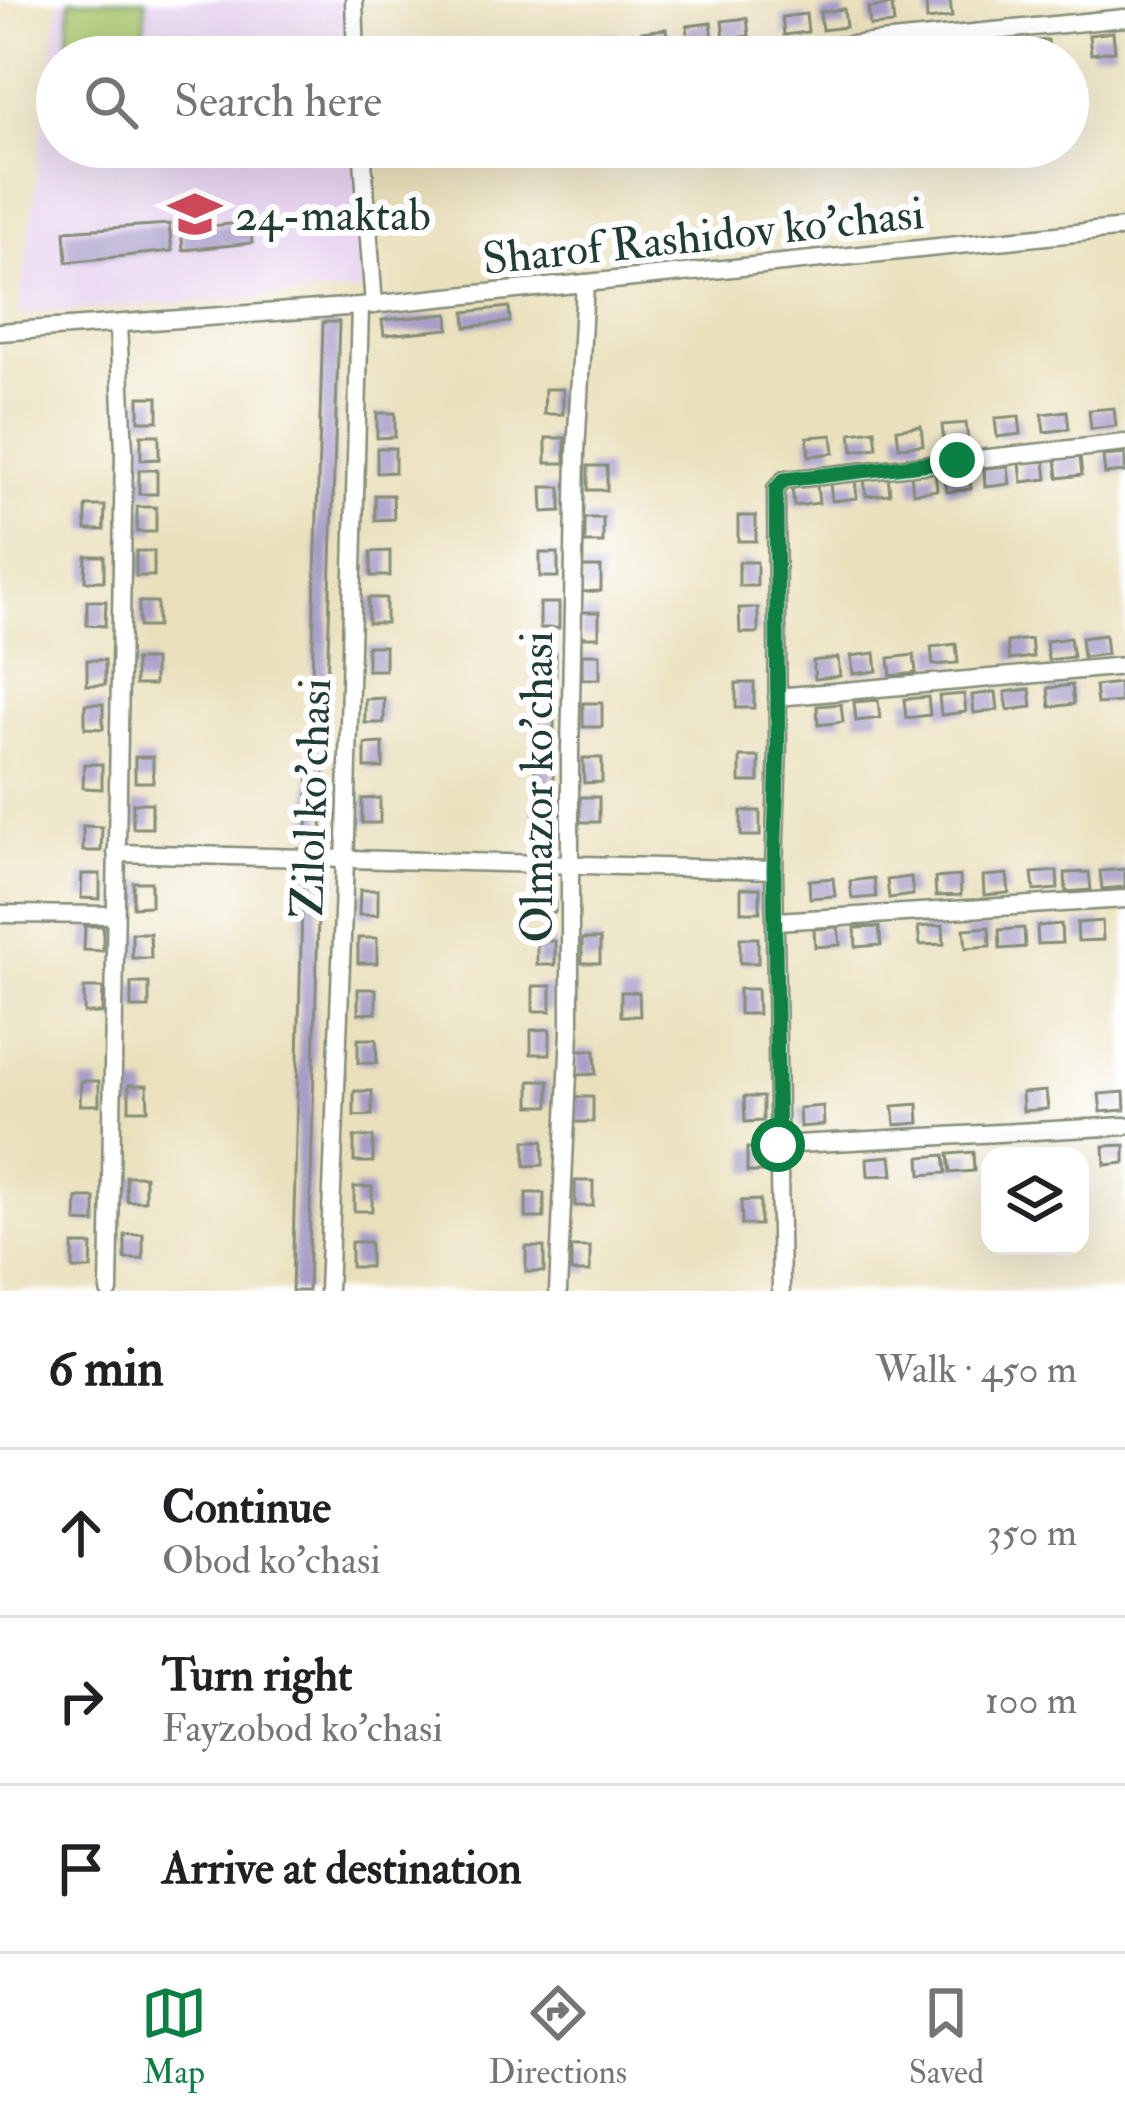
<!DOCTYPE html>
<meta charset="utf-8">
<style>
:root{--surface:#fff;--page:#f6f6f6;--text:#202124;--muted:#757577;--line:#e0e0e0;--accent:#0b8043}
body{margin:0;font-family:"IM FELL Double Pica",serif;background:var(--page);color:var(--text)}
.controls{position:absolute;right:36px;bottom:36px;display:grid;overflow:hidden;border-radius:24px;box-shadow:0 12px 48px #0002}
.controls button{width:108px;height:108px;display:grid;place-items:center;padding:0;border:0;border-bottom:3px solid var(--line);background:var(--surface);color:var(--text);font:60px sans-serif}
.stop{position:absolute;width:36px;height:36px;margin:-27px;border:9px solid #0b8043;border-radius:50%;background:#fff}
.stop.end{background:#0b8043;border-color:#fff;box-shadow:0 3px 12px #0008}
.list{margin:0;padding:0;list-style:none}
h2{display:flex;justify-content:space-between;align-items:center;height:156px;margin:0;padding:0 48px;font-size:51px}
h2 small{font-size:39px;font-weight:400;color:var(--muted)}
.list li{display:grid;grid-template-columns:78px 1fr auto;gap:36px;align-items:center;box-sizing:border-box;height:168px;padding:0 48px;border-top:3px solid var(--line)}
.list b{display:block;font-size:45px;white-space:nowrap}
.list p{margin:0;font-size:39px;white-space:nowrap;color:var(--muted)}
.list em{font-size:39px;font-style:normal;color:var(--muted)}
.icon{flex:none;width:66px;height:66px;fill:none;stroke:currentColor;stroke-width:2;stroke-linecap:round;stroke-linejoin:round}
.map{position:relative;flex:none;width:1125px;height:1291px;overflow:hidden}
.search{position:absolute;background:var(--surface);box-shadow:0 12px 48px #0002;left:36px;right:36px;top:36px;height:132px;display:flex;align-items:center;gap:30px;box-sizing:border-box;padding:0 42px;border-radius:66px;color:var(--muted);font-size:45px}
.sheet{height:660px;background:var(--surface)}
nav{display:flex;justify-content:space-around;align-items:center;box-sizing:border-box;height:168px;border-top:3px solid var(--line);background:var(--surface);font-size:33px;color:var(--muted)}
nav a{display:grid;justify-items:center;gap:6px}
nav .on{color:var(--accent)}
.map>svg:first-child{display:block}
.built{fill:#e7d2ef}
.green{fill:#aac86f;stroke:#648252;stroke-width:3}
.building{fill:#a89dc9}
.lines{fill:none;stroke-linecap:round;stroke-linejoin:round}
.minor-casing{stroke:#848e78;stroke-width:21}
.minor{stroke:#fff;stroke-width:16}
.route{stroke:#0b8043;stroke-width:15}
.labels{text-anchor:middle;stroke-width:12;stroke-linejoin:round;paint-order:stroke}
.poi-label{font-size:45px;fill:#1f3d34;stroke:#fff;text-anchor:start}
.street-label{font-size:45px;fill:#1f3d34;stroke:#fff}
</style>
<div class="map">
<svg width="1125" height="1291" viewBox="0 0 1125 1291">
<rect width="100%" height="100%" fill="#fff"/>
<filter id="ink" filterUnits="userSpaceOnUse"><feTurbulence type="fractalNoise" baseFrequency=".00833" numOctaves="2"/><feDisplacementMap in="SourceGraphic" scale="24" xChannelSelector="R" yChannelSelector="G"/><feConvolveMatrix kernelMatrix="1 2 1 2 8 2 1 2 1" color-interpolation-filters="sRGB"/></filter>
<filter id="wash" filterUnits="userSpaceOnUse"><feTurbulence type="fractalNoise" baseFrequency=".004" numOctaves="4" result="noise"/><feDisplacementMap in="SourceGraphic" scale="48" xChannelSelector="R" yChannelSelector="G"/><feGaussianBlur stdDeviation="2.7" result="paint"/><feColorMatrix in="noise" values="0 0 0 0 0 0 0 0 0 0 0 0 0 0 0 0 0 1.4 0 .05"/><feComposite in="paint" operator="in"/></filter>
<g filter="url(#wash)">
<rect width="100%" height="100%" fill="#eae0bc"/>
<polygon class="built" points="59,0 342,0 347,57 57,57 57,147 354,147 365,291 19,314"/>
<polygon class="green" points="70,0 146,0 142,57 67,57"/>
<g id="blocks">
<g class="building">
<polygon points="950,0 952,17 927,20 926,1"/>
<polygon points="892,5 894,24 870,26 868,8"/>
<polygon points="844,9 846,27 822,30 820,12"/>
<polygon points="806,14 808,32 784,35 782,17"/>
<polygon points="747,18 749,36 724,39 722,21"/>
<polygon points="711,23 713,41 689,44 687,26"/>
<polygon points="666,29 668,47 643,50 641,32"/>
<polygon points="1113,32 1115,51 1091,54 1089,35"/>
<polygon points="620,33 622,52 597,54 595,36"/>
<polygon points="570,37 572,56 547,57 545,40"/>
<polygon points="530,40 532,57 507,57 506,43"/>
<polygon points="1048,40 1050,57 1026,57 1024,42"/>
<polygon points="250,222 252,243 183,250 181,229"/>
<polygon points="169,224 172,251 67,262 65,231"/>
<polygon points="509,307 510,322 466,327 465,312"/>
<polygon points="448,314 449,329 384,335 382,320"/>
<polygon points="323,322 339,322 322,834 307,833"/>
<polygon points="545,389 563,389 563,414 544,414"/>
<rect x="139" y="397" width="19" height="24"/>
<polygon points="1114,408 1116,426 1091,429 1089,410"/>
<polygon points="1067,411 1069,429 1044,432 1042,414"/>
<polygon points="377,413 395,413 395,437 377,438"/>
<polygon points="1019,416 1021,434 997,437 995,418"/>
<polygon points="966,423 968,441 944,444 942,425"/>
<polygon points="921,426 923,445 899,447 897,429"/>
<polygon points="875,430 877,448 853,451 851,433"/>
<polygon points="141,435 159,435 159,459 141,460"/>
<polygon points="832,435 834,453 809,456 807,437"/>
<rect x="546" y="438" width="19" height="25"/>
<polygon points="377,448 395,448 395,472 377,473"/>
<polygon points="1125,454 1125,472 1105,474 1103,456"/>
<polygon points="1080,457 1082,475 1058,478 1056,459"/>
<polygon points="1045,461 1047,479 1022,482 1020,463"/>
<rect x="588" y="466" width="19" height="24"/>
<polygon points="1008,466 1010,484 985,487 984,468"/>
<rect x="139" y="470" width="18" height="24"/>
<polygon points="969,471 971,489 947,492 944,474"/>
<polygon points="935,472 937,490 913,493 911,474"/>
<polygon points="888,475 890,494 866,496 864,478"/>
<polygon points="855,480 857,498 832,501 830,483"/>
<polygon points="817,485 819,503 794,506 792,488"/>
<polygon points="542,487 561,487 561,511 543,512"/>
<polygon points="375,495 393,495 394,519 375,520"/>
<polygon points="86,506 105,506 104,530 86,530"/>
<rect x="137" y="507" width="19" height="25"/>
<rect x="738" y="516" width="18" height="25"/>
<rect x="585" y="518" width="18" height="25"/>
<rect x="136" y="551" width="18" height="25"/>
<polygon points="390,551 390,576 371,576 371,552"/>
<rect x="540" y="553" width="18" height="24"/>
<polygon points="86,556 104,556 104,581 85,581"/>
<rect x="739" y="562" width="18" height="24"/>
<polygon points="582,567 601,567 601,591 582,592"/>
<rect x="368" y="598" width="18" height="25"/>
<polygon points="87,601 106,601 105,626 87,625"/>
<rect x="139" y="602" width="18" height="25"/>
<rect x="540" y="603" width="19" height="25"/>
<polygon points="739,608 758,608 758,633 740,633"/>
<rect x="580" y="612" width="19" height="25"/>
<polygon points="1105,635 1107,654 1083,657 1081,638"/>
<polygon points="1070,638 1073,657 1048,660 1046,641"/>
<polygon points="1031,639 1033,657 1009,660 1007,642"/>
<polygon points="956,644 958,663 933,665 931,647"/>
<rect x="367" y="646" width="18" height="24"/>
<polygon points="537,652 556,652 556,676 538,677"/>
<polygon points="875,653 877,671 853,674 851,656"/>
<rect x="582" y="654" width="18" height="25"/>
<polygon points="914,655 916,673 891,676 889,658"/>
<polygon points="838,658 840,676 815,679 813,661"/>
<rect x="87" y="660" width="18" height="25"/>
<rect x="135" y="660" width="19" height="25"/>
<rect x="736" y="683" width="18" height="25"/>
<polygon points="1119,683 1121,702 1097,704 1095,686"/>
<polygon points="1072,685 1074,704 1050,707 1048,688"/>
<polygon points="1030,689 1032,707 1008,710 1005,692"/>
<polygon points="996,692 998,710 974,713 972,695"/>
<polygon points="964,694 966,712 941,715 939,696"/>
<polygon points="928,697 930,715 906,718 904,699"/>
<polygon points="384,698 384,723 365,723 365,699"/>
<polygon points="878,700 880,718 856,721 854,702"/>
<rect x="583" y="703" width="19" height="24"/>
<polygon points="85,704 103,704 103,729 85,728"/>
<polygon points="841,704 843,722 818,725 817,706"/>
<polygon points="535,709 554,709 554,734 536,734"/>
<polygon points="383,743 383,768 365,768 365,744"/>
<rect x="135" y="757" width="18" height="25"/>
<rect x="740" y="757" width="19" height="25"/>
<rect x="535" y="758" width="18" height="24"/>
<polygon points="583,758 602,758 602,782 584,783"/>
<polygon points="84,764 102,764 102,789 83,788"/>
<rect x="580" y="797" width="19" height="25"/>
<polygon points="380,798 380,823 362,823 362,799"/>
<polygon points="553,801 553,826 534,826 534,802"/>
<rect x="133" y="803" width="19" height="25"/>
<rect x="741" y="811" width="19" height="25"/>
<polygon points="83,826 102,827 101,851 83,851"/>
<polygon points="303,867 320,868 318,918 308,1291 292,1291"/>
<polygon points="1125,869 1125,887 1102,889 1100,871"/>
<polygon points="1057,871 1058,889 1034,891 1032,873"/>
<polygon points="1089,872 1091,890 1066,892 1065,873"/>
<polygon points="82,874 100,874 100,899 81,898"/>
<polygon points="1007,874 1009,893 984,895 983,876"/>
<polygon points="960,876 961,895 936,896 935,878"/>
<polygon points="911,877 913,895 889,898 887,880"/>
<polygon points="833,878 835,896 810,898 809,880"/>
<polygon points="874,878 876,897 852,899 850,881"/>
<polygon points="133,882 151,882 151,906 133,907"/>
<rect x="537" y="887" width="18" height="25"/>
<rect x="741" y="888" width="19" height="24"/>
<polygon points="360,890 378,890 378,915 359,915"/>
<polygon points="1102,921 1103,940 1078,941 1077,923"/>
<polygon points="1061,924 1062,943 1038,944 1037,926"/>
<polygon points="943,925 944,944 920,945 918,927"/>
<polygon points="85,926 103,926 103,951 84,950"/>
<polygon points="838,927 840,945 815,947 814,929"/>
<polygon points="879,927 881,945 856,947 855,928"/>
<polygon points="989,927 990,946 966,948 964,929"/>
<polygon points="1024,928 1025,947 1000,949 999,930"/>
<polygon points="132,933 150,933 151,958 132,958"/>
<rect x="358" y="938" width="19" height="25"/>
<rect x="740" y="938" width="18" height="25"/>
<rect x="582" y="939" width="18" height="24"/>
<rect x="537" y="941" width="18" height="24"/>
<rect x="131" y="983" width="18" height="25"/>
<rect x="533" y="986" width="18" height="25"/>
<polygon points="84,988 103,988 102,1013 84,1013"/>
<polygon points="358,989 376,989 376,1013 358,1014"/>
<polygon points="739,989 757,989 758,1014 739,1014"/>
<polygon points="621,992 639,992 640,1016 621,1016"/>
<polygon points="550,1029 550,1054 531,1054 531,1030"/>
<polygon points="358,1039 376,1039 377,1063 358,1063"/>
<polygon points="577,1050 595,1050 596,1074 577,1075"/>
<polygon points="81,1081 99,1081 99,1105 80,1105"/>
<rect x="530" y="1081" width="19" height="25"/>
<polygon points="129,1085 147,1085 148,1110 129,1110"/>
<polygon points="354,1091 372,1091 372,1115 354,1116"/>
<polygon points="1046,1091 1048,1109 1023,1111 1022,1093"/>
<polygon points="1124,1092 1125,1110 1101,1112 1099,1094"/>
<rect x="574" y="1097" width="19" height="25"/>
<polygon points="744,1097 763,1097 763,1121 745,1122"/>
<polygon points="918,1104 919,1123 895,1125 893,1106"/>
<polygon points="823,1106 824,1125 800,1127 799,1108"/>
<rect x="354" y="1137" width="19" height="25"/>
<polygon points="525,1141 543,1141 543,1165 525,1166"/>
<polygon points="1125,1145 1125,1163 1105,1165 1104,1146"/>
<rect x="747" y="1148" width="19" height="24"/>
<polygon points="973,1152 974,1171 950,1173 948,1154"/>
<polygon points="944,1155 946,1173 921,1175 920,1157"/>
<polygon points="891,1156 893,1175 868,1176 867,1158"/>
<polygon points="126,1176 145,1176 145,1201 127,1201"/>
<rect x="575" y="1181" width="18" height="25"/>
<rect x="354" y="1187" width="18" height="24"/>
<rect x="526" y="1193" width="18" height="25"/>
<polygon points="77,1198 95,1198 95,1223 76,1222"/>
<polygon points="760,1200 760,1225 742,1225 741,1201"/>
<polygon points="143,1234 143,1259 125,1259 125,1235"/>
<rect x="351" y="1242" width="19" height="25"/>
<polygon points="73,1245 92,1245 91,1269 73,1269"/>
<rect x="526" y="1247" width="18" height="25"/>
<rect x="571" y="1247" width="19" height="25"/>
</g>
</g>
</g>
<g filter="url(#ink)">
<use href="#blocks" fill-opacity="0" stroke="#848e78" stroke-width="3"/>
<g class="lines">
<g class="minor-casing">
<g id="minor">
<polyline points="354,0 356,57"/>
<polyline points="727,57 1125,18"/>
<polyline points="362,147 374,305"/>
<polyline points="0,332 360,306 1125,228"/>
<polyline points="777,697 1125,666"/>
<polyline points="116,853 774,870"/>
<polyline points="0,914 114,915"/>
<polyline points="777,921 1125,899"/>
<polyline points="778,1145 1125,1126"/>
<polyline points="109,1291 124,451 118,324"/>
<polyline points="328,1291 346,837 360,306"/>
<polyline points="558,1291 570,1031 570,754 576,453 585,283"/>
<polyline points="781,1291 774,870 778,746 776,489 784,480 1125,443"/>
</g>
</g>
<use href="#minor" class="minor"/>
</g>
</g>
<g class="lines" filter="url(#ink)">
<polyline class="route" points="778,1145 774,870 778,746 776,489 784,480 957,460"/>
</g>
<defs>
<g id="school-bare" transform="scale(4.14)"><path d="M0-5L7-2L0 1L-7-2ZM-4 1L0 2.5L4 1V4Q0 6-4 4Z" fill="#d1495b" stroke="#fff" stroke-width="2.5" paint-order="stroke"/></g>
</defs>
<g fill-rule="evenodd">
<use href="#school-bare" x="195" y="214"/>
</g>
<g class="labels">
<g class="poi-label">
<text x="235" y="230">24-maktab</text>
</g>
<g class="street-label">
<text transform="translate(703 235) rotate(-6)" y="16">Sharof Rashidov ko'chasi</text>
<text transform="translate(536 787) rotate(-90)" y="16">Olmazor ko'chasi</text>
<text transform="translate(310 798) rotate(-88)" y="16">Zilol ko'chasi</text>
</g>
</g>
</svg>
<div class="controls">
<button><svg class="icon" aria-label="layers" viewBox="0 0 24 24"><path d="M12 4l9 5-9 5-9-5zM3 14l9 5 9-5"/></svg></button>
</div>
<div class="stop" style="left:778px;top:1145px"></div>
<div class="stop end" style="left:957px;top:460px"></div>
<div class="search"><svg class="icon" aria-label="search" viewBox="0 0 24 24"><circle cx="10" cy="10" r="6"/><path d="M15 15l6 6"/></svg>Search here</div>
</div>
<section class="sheet">
<h2>6 min<small>Walk · 450 m</small></h2>
<ul class="list">
<li><svg class="icon" aria-label="ahead" viewBox="0 0 24 24"><path d="M12 20V5M6 11l6-6 6 6"/></svg><div><b>Continue</b><p>Obod ko'chasi</p></div><em>350 m</em></li>
<li><svg class="icon" aria-label="right" viewBox="0 0 24 24"><path d="M7 20v-9h11M14 6l5 5-5 5"/></svg><div><b>Turn right</b><p>Fayzobod ko'chasi</p></div><em>100 m</em></li>
<li><svg class="icon" aria-label="arrive" viewBox="0 0 24 24"><path d="M6 21V4h12l-3 4 3 4H6"/></svg><div><b>Arrive at destination</b></div></li>
</ul>
</section>
<nav>
<a class="on"><svg class="icon" aria-label="map" viewBox="0 0 24 24"><path d="M3 6l6-2 6 2 6-2v14l-6 2-6-2-6 2zM9 4v14M15 6v14"/></svg>Map</a>
<a><svg class="icon" aria-label="directions" viewBox="0 0 24 24"><path d="M12 3l9 9-9 9-9-9zM9 14v-3h6M13 9l2 2-2 2"/></svg>Directions</a>
<a><svg class="icon" aria-label="saved" viewBox="0 0 24 24"><path d="M7 4h10v16l-5-4-5 4z"/></svg>Saved</a>
</nav>
